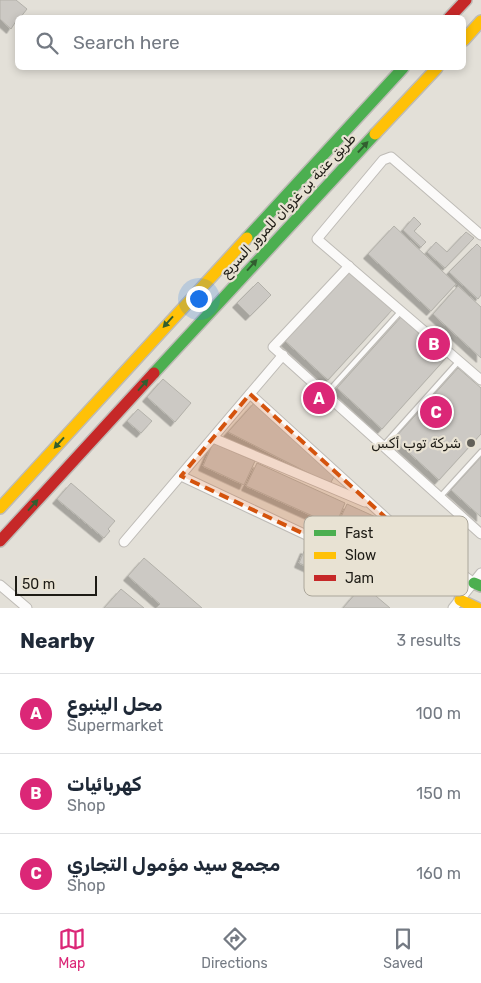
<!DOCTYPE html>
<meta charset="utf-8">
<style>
:root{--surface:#fff;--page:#f6f6f7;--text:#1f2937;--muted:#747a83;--line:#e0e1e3;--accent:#db2777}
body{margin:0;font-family:Rubik,Vazirmatn,sans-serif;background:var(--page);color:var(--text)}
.scale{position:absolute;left:15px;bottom:12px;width:82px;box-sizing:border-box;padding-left:5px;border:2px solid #1d1b15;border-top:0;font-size:14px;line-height:18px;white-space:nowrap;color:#1d1b15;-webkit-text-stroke:4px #e8e2d3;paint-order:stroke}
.you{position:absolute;left:198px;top:298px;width:18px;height:18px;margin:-12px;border:4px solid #fff;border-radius:50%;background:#1a73e8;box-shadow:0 0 0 8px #1a73e833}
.badge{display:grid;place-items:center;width:32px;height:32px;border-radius:50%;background:var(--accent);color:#fff;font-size:16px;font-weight:700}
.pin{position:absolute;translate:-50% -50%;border:2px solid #fff;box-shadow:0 1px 5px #0006}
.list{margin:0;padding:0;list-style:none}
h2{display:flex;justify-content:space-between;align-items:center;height:65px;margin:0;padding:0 20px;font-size:21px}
h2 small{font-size:16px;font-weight:400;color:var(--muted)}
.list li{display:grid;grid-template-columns:32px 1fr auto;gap:15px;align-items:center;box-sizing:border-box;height:80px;padding:0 20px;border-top:1px solid var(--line)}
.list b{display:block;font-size:19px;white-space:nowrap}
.list p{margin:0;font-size:16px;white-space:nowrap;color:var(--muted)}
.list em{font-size:16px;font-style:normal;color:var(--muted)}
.icon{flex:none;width:28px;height:28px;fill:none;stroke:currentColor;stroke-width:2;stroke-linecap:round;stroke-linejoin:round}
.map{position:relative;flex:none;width:481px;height:608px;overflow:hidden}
.search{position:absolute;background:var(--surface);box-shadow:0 2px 8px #0003;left:15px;right:15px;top:15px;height:55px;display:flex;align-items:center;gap:12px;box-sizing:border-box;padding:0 18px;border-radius:8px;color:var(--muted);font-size:19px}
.sheet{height:305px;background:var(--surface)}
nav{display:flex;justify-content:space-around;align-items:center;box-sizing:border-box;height:70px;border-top:1px solid var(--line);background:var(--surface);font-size:14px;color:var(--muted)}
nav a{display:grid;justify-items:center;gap:2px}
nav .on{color:var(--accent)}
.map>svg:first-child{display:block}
.building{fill:#ccc9c4;stroke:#b3b1aa;filter:url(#shadow)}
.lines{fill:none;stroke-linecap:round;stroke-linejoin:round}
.lane-casing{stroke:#bebbb6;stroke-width:7}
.street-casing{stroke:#bebbb6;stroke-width:11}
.fast-casing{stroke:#bebbb6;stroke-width:14}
.slow-casing{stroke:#bebbb6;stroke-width:14}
.jam-casing{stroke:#bebbb6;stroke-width:14}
.lane{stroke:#fbfaf9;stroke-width:4.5}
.street{stroke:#fbfaf9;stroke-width:9}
.fast{stroke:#4caf50;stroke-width:11}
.slow{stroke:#ffc107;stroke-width:11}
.jam{stroke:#c62828;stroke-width:11}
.oneway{fill:#325e30}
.marked{fill:#d4530d;fill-opacity:0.2;stroke:#d4530d;stroke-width:4;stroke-dasharray:10 6;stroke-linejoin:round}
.poi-dot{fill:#626059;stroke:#e8e2d3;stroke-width:2}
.labels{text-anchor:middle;stroke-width:4.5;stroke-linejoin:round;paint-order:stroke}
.street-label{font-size:14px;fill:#1d1b15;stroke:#e8e2d3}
.poi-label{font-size:14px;fill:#1d1b15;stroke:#e8e2d3;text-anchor:end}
.key{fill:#e8e2d3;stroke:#aba69a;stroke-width:1}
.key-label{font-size:14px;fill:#1d1b15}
</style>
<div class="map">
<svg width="481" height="608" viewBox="0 0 481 608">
<defs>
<filter id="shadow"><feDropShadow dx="-4.5" dy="4.5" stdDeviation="0" flood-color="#0004"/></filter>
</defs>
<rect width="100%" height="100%" fill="#e3e0d8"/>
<g class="building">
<polygon points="0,0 16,0 27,9 20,18 18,18 11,29 0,19"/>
<polygon points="414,217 421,224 414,231 426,242 421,247 403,230"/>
<polygon points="394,226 456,284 431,311 368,254"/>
<polygon points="466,232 474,238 445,268 427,252 436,242 447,252"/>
<polygon points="477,244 481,248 481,295 478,299 449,272"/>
<polygon points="347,268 393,309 328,380 283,339"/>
<polygon points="258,282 271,295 250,316 237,303"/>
<polygon points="458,286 481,307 481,358 433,314"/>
<polygon points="401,317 446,358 382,429 337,388"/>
<polygon points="458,368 481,388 481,434 439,480 394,439"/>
<polygon points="163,379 191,403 175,422 147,397"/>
<polygon points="256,401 336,473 330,484 228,432"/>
<polygon points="138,409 152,421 141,433 127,421"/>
<polygon points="213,443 255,461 244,485 203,466"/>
<polygon points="481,457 481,517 451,490"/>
<polygon points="257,463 345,503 335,526 246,486"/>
<polygon points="71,483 115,521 108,529 110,531 104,538 57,499"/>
<polygon points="347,504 380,519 372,538 364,534 362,540 336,528"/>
<polygon points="305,549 343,565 337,580 299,563"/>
<polygon points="144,558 202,608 156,608 160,604 128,576"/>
<polygon points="363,585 390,608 343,608"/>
<polygon points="121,589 144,608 104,608"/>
</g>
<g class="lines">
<g class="lane-casing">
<g id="lane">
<polyline points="326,394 401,311"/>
<polyline points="383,446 459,361"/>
<polyline points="440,497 481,452"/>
</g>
</g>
<g class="street-casing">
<g id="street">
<polyline points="481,235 391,157 383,160 317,239 481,380"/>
<polyline points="349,266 273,347 481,534"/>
<polyline points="250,394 396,527 474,583"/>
<polyline points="213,438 365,502"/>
<polyline points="181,476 370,565 396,527"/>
<polyline points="124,542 283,355"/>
<polyline points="0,585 27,608"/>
<polyline points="453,608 481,573"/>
</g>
</g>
<g class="fast-casing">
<g id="fast">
<polyline points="247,238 403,68"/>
<polyline points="154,373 375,134"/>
<polyline points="474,583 481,586"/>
</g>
</g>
<g class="slow-casing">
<g id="slow">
<polyline points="464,40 481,21"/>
<polyline points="375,134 437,68"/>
<polyline points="0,508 247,238"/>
<polyline points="460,600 477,608"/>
</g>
</g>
<g class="jam-casing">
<g id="jam">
<polyline points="449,18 466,0"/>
<polyline points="0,541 154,373"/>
</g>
</g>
<use href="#lane" class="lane"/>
<use href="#street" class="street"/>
<use href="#fast" class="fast"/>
<use href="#slow" class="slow"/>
<use href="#jam" class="jam"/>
</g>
<defs><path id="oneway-solid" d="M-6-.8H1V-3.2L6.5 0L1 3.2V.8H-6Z" transform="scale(1.25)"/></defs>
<g class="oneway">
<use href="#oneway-solid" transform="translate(363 147) rotate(-47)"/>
<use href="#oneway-solid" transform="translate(252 265) rotate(-48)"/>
<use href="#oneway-solid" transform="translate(168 322) rotate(132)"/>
<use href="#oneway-solid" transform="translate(143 385) rotate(-48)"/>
<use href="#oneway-solid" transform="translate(59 443) rotate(132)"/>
<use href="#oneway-solid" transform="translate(33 505) rotate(-48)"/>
</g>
<path class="marked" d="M250,394L396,527L370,565L181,476Z"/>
<circle class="poi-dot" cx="471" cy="443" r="5"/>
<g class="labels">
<g class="street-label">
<text transform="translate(288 205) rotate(-47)" y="5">طريق عتبة بن غزوان للمرور السريع</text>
</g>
<g class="poi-label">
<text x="461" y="448">شركة توب أكس</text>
</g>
</g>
<rect x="304" y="516" width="164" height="80" rx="8" class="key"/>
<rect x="314" y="530" width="22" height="6" fill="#4caf50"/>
<rect x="314" y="552" width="22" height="7" fill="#ffc107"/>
<rect x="314" y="575" width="22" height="6" fill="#c62828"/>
<g class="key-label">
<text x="345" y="538">Fast</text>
<text x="345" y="560">Slow</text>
<text x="345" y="583">Jam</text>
</g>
</svg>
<div class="scale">50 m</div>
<div class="you"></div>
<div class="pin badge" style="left:319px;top:398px">A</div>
<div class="pin badge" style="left:434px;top:344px">B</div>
<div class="pin badge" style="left:436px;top:412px">C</div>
<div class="search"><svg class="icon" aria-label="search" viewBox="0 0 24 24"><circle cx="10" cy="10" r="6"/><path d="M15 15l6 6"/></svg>Search here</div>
</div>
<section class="sheet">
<h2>Nearby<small>3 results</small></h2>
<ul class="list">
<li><span class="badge">A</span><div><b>محل الينبوع</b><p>Supermarket</p></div><em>100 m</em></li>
<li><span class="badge">B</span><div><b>كهربائيات</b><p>Shop</p></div><em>150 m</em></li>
<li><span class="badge">C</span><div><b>مجمع سيد مؤمول التجاري</b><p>Shop</p></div><em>160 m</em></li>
</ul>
</section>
<nav>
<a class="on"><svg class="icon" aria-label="map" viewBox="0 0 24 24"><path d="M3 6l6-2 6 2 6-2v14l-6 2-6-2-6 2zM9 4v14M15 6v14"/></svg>Map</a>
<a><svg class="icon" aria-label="directions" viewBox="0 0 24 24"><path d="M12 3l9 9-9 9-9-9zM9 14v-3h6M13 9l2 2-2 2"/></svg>Directions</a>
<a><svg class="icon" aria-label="saved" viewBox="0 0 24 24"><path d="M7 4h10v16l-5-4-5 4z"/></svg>Saved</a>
</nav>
